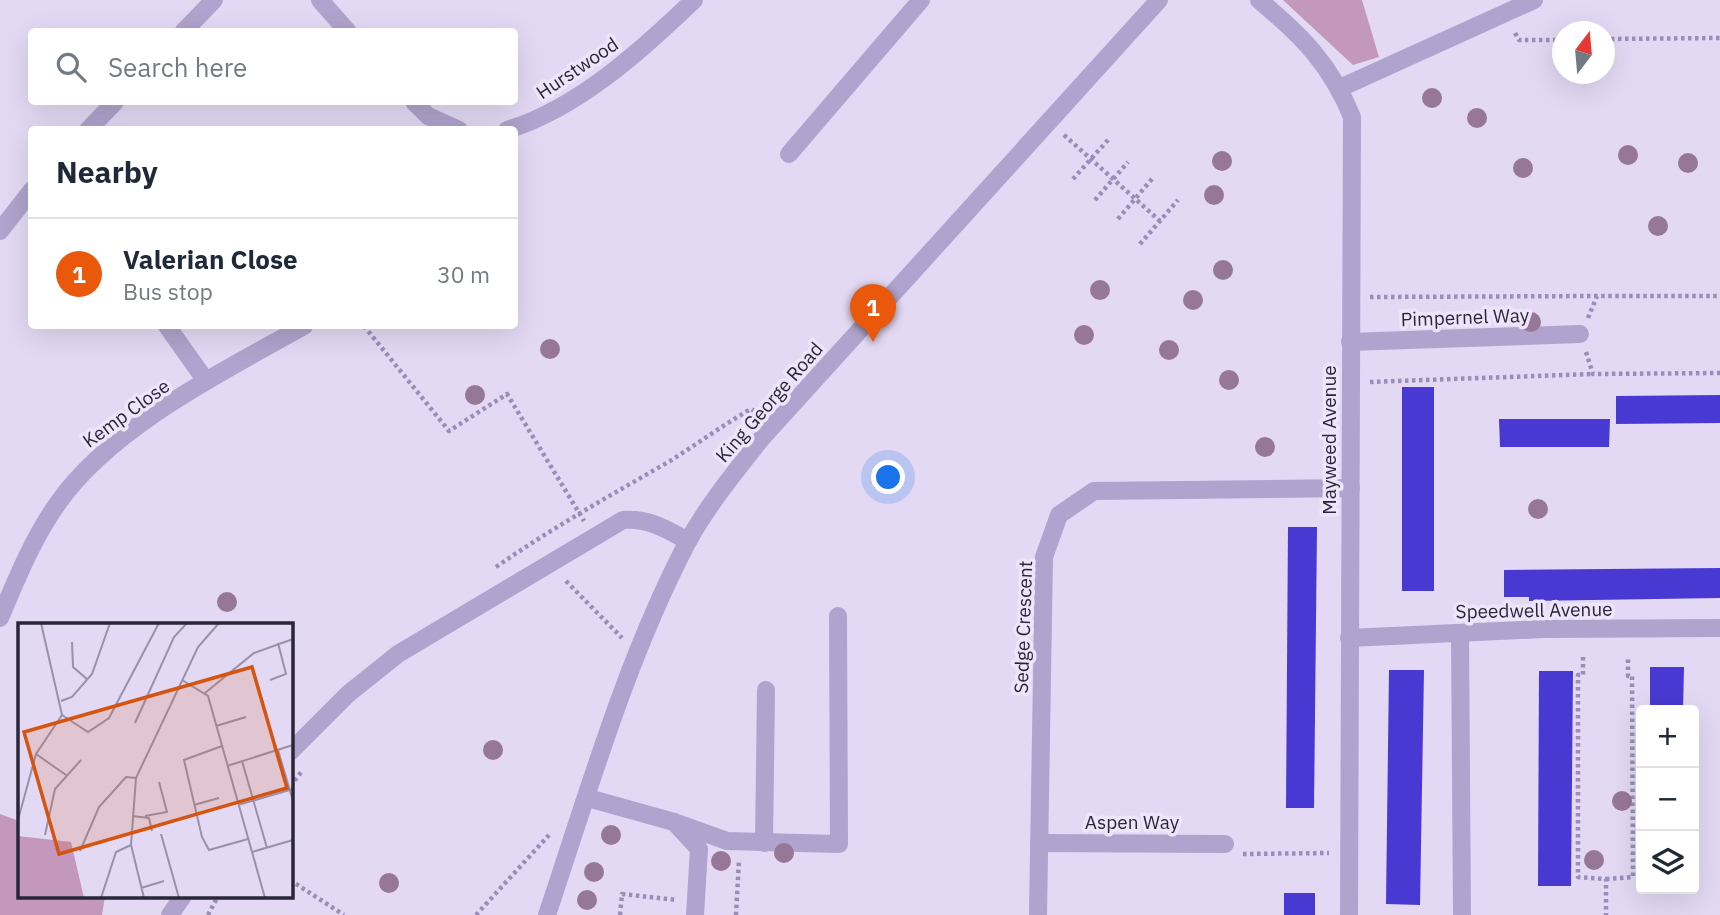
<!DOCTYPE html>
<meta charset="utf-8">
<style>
:root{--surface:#fff;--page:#f6f6f7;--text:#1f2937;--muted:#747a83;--line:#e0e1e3;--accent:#ea580c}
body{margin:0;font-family:"IBM Plex Sans",sans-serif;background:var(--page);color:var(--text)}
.controls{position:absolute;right:21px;bottom:21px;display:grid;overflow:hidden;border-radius:7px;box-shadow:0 7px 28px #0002}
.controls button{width:63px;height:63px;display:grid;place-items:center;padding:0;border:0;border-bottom:2px solid var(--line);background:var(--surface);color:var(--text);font:35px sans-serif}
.compass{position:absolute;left:1552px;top:21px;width:63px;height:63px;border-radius:50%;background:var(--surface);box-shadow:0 7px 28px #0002;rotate:16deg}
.you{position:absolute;left:889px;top:478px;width:24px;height:24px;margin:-18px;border:5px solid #fff;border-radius:50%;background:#1a73e8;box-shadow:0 0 0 10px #1a73e833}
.badge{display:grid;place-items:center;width:46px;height:46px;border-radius:50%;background:var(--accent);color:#fff;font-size:23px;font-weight:700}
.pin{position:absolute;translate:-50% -58px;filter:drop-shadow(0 2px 4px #0008)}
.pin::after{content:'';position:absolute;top:37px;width:24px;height:21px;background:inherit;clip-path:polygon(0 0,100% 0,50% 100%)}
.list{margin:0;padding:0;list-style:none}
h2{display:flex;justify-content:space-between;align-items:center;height:91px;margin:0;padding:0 28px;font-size:30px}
h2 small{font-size:23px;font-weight:400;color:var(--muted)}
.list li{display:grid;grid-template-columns:46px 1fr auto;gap:21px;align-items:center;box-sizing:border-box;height:112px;padding:0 28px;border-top:2px solid var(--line)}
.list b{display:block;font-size:26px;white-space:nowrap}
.list p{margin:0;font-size:23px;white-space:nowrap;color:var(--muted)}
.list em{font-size:23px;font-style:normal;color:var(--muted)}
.icon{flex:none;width:38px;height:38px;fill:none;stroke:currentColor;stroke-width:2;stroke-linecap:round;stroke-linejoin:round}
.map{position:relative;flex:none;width:1720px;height:915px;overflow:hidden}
.search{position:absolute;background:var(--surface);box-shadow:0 7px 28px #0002;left:28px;top:28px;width:490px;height:77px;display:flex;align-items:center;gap:18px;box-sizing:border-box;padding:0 24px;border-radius:7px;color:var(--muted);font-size:26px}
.panel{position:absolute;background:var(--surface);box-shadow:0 7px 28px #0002;left:28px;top:126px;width:490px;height:203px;border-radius:7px}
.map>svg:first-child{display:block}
.green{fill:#c497bc}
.building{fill:#4839d2}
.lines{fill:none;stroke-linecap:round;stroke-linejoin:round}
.path{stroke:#9a8eb9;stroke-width:4.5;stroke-dasharray:3.5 3.5;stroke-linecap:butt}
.minor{stroke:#b0a3cd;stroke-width:18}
.tree{fill:#977798}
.labels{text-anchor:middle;stroke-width:7;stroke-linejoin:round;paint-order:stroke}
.street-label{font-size:19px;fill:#292637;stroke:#eee5fb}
.inset-road{fill:none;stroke:#9991a8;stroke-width:2}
.view{fill:#d55410;fill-opacity:0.15;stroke:#d55410;stroke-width:3.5}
.inset-edge{fill:none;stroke:#292637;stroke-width:3.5}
</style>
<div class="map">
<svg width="1720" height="915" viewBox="0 0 1720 915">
<rect width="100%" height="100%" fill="#e3d9f4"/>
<g class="green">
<polygon points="1283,0 1362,0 1379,57 1353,65"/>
<polygon points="0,814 19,821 19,896 105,896 102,915 0,915"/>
</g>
<g class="building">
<rect x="1402" y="387" width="32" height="204"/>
<polygon points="1720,395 1720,423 1616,424 1616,396"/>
<polygon points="1499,419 1610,419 1609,447 1500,447"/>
<polygon points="1288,527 1317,527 1314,808 1286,808"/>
<polygon points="1720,568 1720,598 1529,601 1529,597 1504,597 1504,570"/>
<polygon points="1650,667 1684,667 1683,710 1650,710"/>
<polygon points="1389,670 1424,670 1420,905 1386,904"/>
<polygon points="1539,671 1573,671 1571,886 1538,886"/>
<rect x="1284" y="893" width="31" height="22"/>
</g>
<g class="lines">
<g class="path">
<polyline points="1515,33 1519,40 1562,40"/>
<polyline points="1604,39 1720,38"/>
<polyline points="1064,135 1160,221"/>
<polyline points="1073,179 1108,140"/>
<polyline points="1095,200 1128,162"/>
<polyline points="1118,219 1152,179"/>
<polyline points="1140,244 1178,200"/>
<polyline points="1370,297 1597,296"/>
<polyline points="1588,318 1597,296 1720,296"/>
<polyline points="364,326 449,431 507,394 584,521"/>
<polyline points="1586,352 1593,374 1720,373"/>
<polyline points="1370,382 1593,374"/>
<path d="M496,567C552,528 611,495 670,461C697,444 723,425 751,409L756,412"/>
<polyline points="566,581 622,638"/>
<polyline points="1583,657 1583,675 1578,675 1578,877 1606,879 1606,915"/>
<polyline points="290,786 303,770"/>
<polyline points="1243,854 1329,853"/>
<polyline points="1606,879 1633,877 1632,676 1628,676 1628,657"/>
<polyline points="290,880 344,915"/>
<polyline points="208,915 218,896"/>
<polyline points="476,915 549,835"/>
<polyline points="620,915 622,894 677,900"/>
<polyline points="736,915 739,860"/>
</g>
<g class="minor">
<polyline points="320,0 348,32"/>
<path d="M1259,0C1302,36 1331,65 1352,117L1349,915"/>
<polyline points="183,32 214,0"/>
<polyline points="1340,88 1534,0"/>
<polyline points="414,102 428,116 459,130"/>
<polyline points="88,130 115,102"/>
<path d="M507,130C577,109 642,50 694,0"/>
<polyline points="789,154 921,0"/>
<polyline points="0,231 32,190"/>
<polyline points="167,326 206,381"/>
<polyline points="1350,342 1580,334"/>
<path d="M0,618C17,578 33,538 58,503C112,426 224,371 304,326"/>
<polyline points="1460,633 1462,915"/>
<polyline points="1349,638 1544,629 1720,628"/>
<path d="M290,752L348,694L398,654L623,520C649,518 666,529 688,541"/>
<polyline points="588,798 674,822 699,849 695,915"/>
<polyline points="674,822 727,841 839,844 838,616"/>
<polyline points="764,843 766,690"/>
<polyline points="1039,843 1225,844"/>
<polyline points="170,915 183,896"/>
<path d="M547,915C589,790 626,660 687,543C707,506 735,472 761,439L1159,0"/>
<polyline points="1038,915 1044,557 1059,515 1094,491 1351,488"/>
</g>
</g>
<g class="tree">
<circle cx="1432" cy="98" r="10"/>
<circle cx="1477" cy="118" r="10"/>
<circle cx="1628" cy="155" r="10"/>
<circle cx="1222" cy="161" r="10"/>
<circle cx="1688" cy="163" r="10"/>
<circle cx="1523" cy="168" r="10"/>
<circle cx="1214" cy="195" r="10"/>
<circle cx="1658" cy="226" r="10"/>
<circle cx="1223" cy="270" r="10"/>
<circle cx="1100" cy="290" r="10"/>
<circle cx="1193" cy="300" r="10"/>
<circle cx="1531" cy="322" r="10"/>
<circle cx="1084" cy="335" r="10"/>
<circle cx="550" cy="349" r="10"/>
<circle cx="1169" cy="350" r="10"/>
<circle cx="1229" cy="380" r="10"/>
<circle cx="475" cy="395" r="10"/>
<circle cx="1265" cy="447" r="10"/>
<circle cx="1538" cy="509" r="10"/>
<circle cx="227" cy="602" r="10"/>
<circle cx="493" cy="750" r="10"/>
<circle cx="1622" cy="801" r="10"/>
<circle cx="611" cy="835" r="10"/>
<circle cx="784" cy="853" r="10"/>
<circle cx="1594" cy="860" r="10"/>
<circle cx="721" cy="861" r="10"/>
<circle cx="594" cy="872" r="10"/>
<circle cx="389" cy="883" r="10"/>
<circle cx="587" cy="900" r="10"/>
</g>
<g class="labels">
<g class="street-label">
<text transform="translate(577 68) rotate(-34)" y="7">Hurstwood</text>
<text transform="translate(1465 317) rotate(-2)" y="7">Pimpernel Way</text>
<text transform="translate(769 402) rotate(-49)" y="7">King George Road</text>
<text transform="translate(126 413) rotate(-36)" y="7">Kemp Close</text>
<text transform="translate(1329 440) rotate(-90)" y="7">Mayweed Avenue</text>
<text transform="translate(1534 610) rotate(-1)" y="7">Speedwell Avenue</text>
<text transform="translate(1023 627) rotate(-88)" y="7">Sedge Crescent</text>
<text x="1132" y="829">Aspen Way</text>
</g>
</g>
<g transform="translate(18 623)">
<rect width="275" height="275" fill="#e3d9f4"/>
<path d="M0,213L53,219L66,275H0Z" fill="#c497bc"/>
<path class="inset-road" d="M23,0L44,92L70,109L91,95L141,0M54,19L55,44L70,57M164,57L190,73L247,275M252,57L268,51L260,20M187,70L236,30L275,16M43,78L54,74L74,51L92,0M117,100L156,14L169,0M198,103L228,94M204,123L166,137L184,214L191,227L230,216M260,127L275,178M18,131L48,152M224,138L249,225M209,143L275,122M176,182L201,175M220,182L275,166M114,193L131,195L134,208M127,193L149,189L141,159M0,197L18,131L44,92M143,211L161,275M27,212L37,166L63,137M62,228L81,184L108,154L118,155M234,229L275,217M123,265L146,258M83,275L98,229L113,222M126,275L113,222L118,155L180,24L201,0"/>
<path class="view" d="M234,44L269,165L41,231L6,109Z"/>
<rect width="275" height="275" class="inset-edge"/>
</g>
</svg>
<div class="controls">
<button>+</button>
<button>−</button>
<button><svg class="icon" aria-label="layers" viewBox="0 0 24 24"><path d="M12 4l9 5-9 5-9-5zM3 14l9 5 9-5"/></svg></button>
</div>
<svg class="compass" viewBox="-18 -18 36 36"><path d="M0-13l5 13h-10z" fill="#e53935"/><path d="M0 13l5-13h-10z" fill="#747a83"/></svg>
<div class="you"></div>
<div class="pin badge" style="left:873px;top:342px">1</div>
<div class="search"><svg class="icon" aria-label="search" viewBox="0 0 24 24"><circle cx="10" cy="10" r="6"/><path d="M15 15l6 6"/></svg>Search here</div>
<section class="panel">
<h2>Nearby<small></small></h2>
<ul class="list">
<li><span class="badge">1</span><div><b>Valerian Close</b><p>Bus stop</p></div><em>30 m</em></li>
</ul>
</section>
</div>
